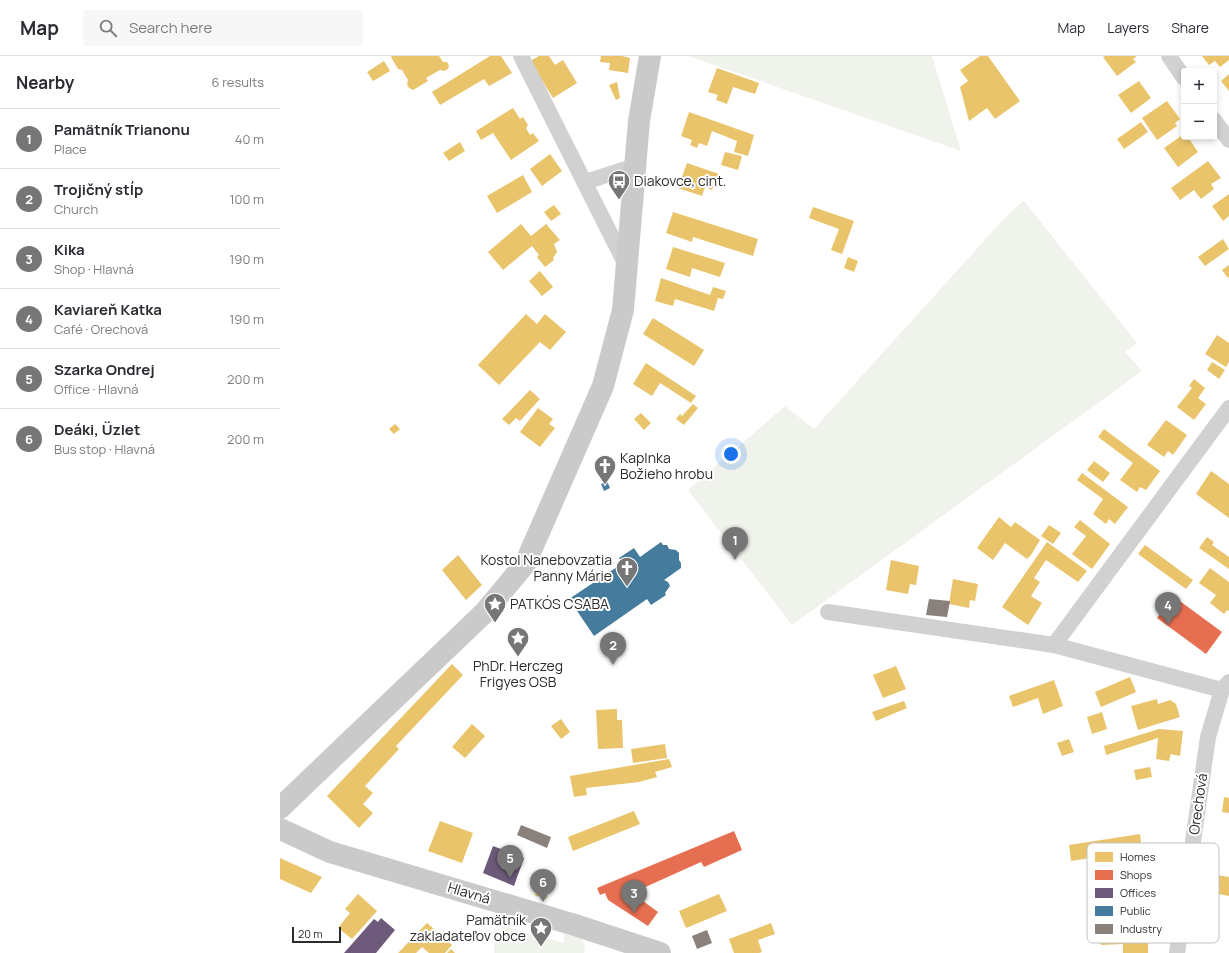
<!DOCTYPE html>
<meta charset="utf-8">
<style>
:root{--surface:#fff;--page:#f7f7f7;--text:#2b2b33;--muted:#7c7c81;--line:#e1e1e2;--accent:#767676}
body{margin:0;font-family:Manrope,sans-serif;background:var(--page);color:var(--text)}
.controls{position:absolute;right:12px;top:12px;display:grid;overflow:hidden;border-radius:4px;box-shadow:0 2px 6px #0003}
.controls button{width:36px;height:36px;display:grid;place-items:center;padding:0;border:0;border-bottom:1px solid var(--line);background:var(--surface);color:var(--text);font:20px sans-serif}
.scale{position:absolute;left:12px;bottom:10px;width:49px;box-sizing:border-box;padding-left:4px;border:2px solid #2c2c2c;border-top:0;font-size:11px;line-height:14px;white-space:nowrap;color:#2c2c2c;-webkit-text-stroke:3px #fff;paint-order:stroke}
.you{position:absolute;left:451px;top:398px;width:14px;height:14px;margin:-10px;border:3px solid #fff;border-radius:50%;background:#1a73e8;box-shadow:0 0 0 6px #1a73e833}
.badge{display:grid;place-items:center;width:26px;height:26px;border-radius:50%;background:var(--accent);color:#fff;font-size:13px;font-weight:700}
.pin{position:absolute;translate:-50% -33px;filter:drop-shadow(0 1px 2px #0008)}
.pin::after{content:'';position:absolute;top:21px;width:14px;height:12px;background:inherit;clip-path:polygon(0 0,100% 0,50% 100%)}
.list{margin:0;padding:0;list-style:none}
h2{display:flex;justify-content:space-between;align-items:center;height:52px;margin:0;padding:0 16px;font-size:17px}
h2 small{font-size:13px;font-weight:400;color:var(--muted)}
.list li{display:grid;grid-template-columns:26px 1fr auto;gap:12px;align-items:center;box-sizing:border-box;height:60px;padding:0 16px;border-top:1px solid var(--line)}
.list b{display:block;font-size:15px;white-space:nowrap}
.list p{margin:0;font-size:13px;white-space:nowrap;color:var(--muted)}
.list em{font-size:13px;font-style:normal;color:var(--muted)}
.icon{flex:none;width:22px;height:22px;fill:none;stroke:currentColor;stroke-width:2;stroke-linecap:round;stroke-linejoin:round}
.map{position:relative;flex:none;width:949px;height:897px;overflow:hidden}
header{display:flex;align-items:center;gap:24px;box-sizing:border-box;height:56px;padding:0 20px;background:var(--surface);border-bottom:1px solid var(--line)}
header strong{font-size:19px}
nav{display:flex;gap:22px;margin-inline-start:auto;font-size:14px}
.search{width:280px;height:36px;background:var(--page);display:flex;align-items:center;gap:10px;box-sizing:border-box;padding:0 14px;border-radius:4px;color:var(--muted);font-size:15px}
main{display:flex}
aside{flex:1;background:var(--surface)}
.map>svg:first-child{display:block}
.green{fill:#f0f3eb}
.homes{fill:#e9c46a}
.shops{fill:#e76f51}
.offices{fill:#6d597a}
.public{fill:#457b9d}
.industry{fill:#8a817c}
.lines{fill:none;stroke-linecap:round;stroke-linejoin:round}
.street{stroke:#d1d1d1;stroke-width:16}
.secondary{stroke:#cacaca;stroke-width:22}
.labels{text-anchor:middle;stroke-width:4;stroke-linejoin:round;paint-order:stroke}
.poi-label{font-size:14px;fill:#2c2c2c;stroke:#fff;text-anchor:start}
.street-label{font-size:14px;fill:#2c2c2c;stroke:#fff}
.key{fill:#fff;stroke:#c0c0c0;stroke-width:1}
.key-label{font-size:11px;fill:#2c2c2c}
</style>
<header>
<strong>Map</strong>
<div class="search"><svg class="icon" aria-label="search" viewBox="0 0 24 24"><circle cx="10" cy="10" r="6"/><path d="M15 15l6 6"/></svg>Search here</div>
<nav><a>Map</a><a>Layers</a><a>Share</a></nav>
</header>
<main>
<aside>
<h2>Nearby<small>6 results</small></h2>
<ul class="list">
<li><span class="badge">1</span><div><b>Pamätník Trianonu</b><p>Place</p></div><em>40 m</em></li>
<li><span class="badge">2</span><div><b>Trojičný stĺp</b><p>Church</p></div><em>100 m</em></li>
<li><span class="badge">3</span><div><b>Kika</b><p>Shop · Hlavná</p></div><em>190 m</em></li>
<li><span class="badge">4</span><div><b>Kaviareň Katka</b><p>Café · Orechová</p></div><em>190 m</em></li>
<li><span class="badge">5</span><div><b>Szarka Ondrej</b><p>Office · Hlavná</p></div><em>200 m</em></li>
<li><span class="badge">6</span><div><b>Deáki, Üzlet</b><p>Bus stop · Hlavná</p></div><em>200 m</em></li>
</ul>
</aside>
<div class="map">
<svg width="949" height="897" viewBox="0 0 949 897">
<rect width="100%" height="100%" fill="#fff"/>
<g class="green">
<polygon points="408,0 652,0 681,95 437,10"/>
<polygon points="744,145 857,287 845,296 862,315 512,569 408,434 505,350 534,373 730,156"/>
<polygon points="223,870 284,887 284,875 302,882 305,891 304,897 214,897 214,887"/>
</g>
<g class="homes">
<polygon points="112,0 159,0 163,6 167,6 169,10 168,13 164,15 160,14 146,22 148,25 133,34 129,32 127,28 128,24 122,14 118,13 111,1"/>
<polygon points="210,0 221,0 232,17 209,30 204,23 160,49 152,36"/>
<polygon points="259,0 269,0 275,9 283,4 297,27 273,42 250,5"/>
<polygon points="321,0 342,0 350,2 348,17 329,14 330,7 320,6"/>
<polygon points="700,0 708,0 740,45 715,63 707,52 689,65 680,31 688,25 680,14"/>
<polygon points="825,0 857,0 853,3 856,6 837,20 823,1"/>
<polygon points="922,0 949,0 949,4 940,11 935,5 929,9"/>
<polygon points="104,5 110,15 93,25 87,16"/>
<polygon points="437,12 479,27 475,38 453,31 447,48 436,44 438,39 428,36"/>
<polygon points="949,18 949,35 941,25"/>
<polygon points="859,25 871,42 851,57 838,39"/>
<polygon points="337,26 340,42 336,44 329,29"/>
<polygon points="887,45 900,63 895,67 897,70 877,84 862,62"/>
<polygon points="233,52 240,63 243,61 248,69 246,72 250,79 253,77 259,85 231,104 213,77 201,84 196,75"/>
<polygon points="409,56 474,79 468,100 454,96 457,85 432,75 427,90 419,87 417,92 410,89 412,84 401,80"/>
<polygon points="861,66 868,76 844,93 837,83"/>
<polygon points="904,79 904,81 912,81 912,82 910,84 918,96 898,111 884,92 901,80 901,81"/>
<polygon points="180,86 185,95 169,105 163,97"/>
<polygon points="445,96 462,100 458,114 441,109"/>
<polygon points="270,98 282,115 262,130 250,113"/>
<polygon points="928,105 941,122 931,128 934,133 921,143 914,134 900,144 891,132"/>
<polygon points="407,107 442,119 441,123 437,121 432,134 425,131 422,140 398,132"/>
<polygon points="243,119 252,136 217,157 207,140"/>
<polygon points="949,138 949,160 943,165 932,150"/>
<polygon points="274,149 281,158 271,165 264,156"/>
<polygon points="533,151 574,165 562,198 551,194 559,173 529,162"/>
<polygon points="393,156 478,183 473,200 413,181 412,186 386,177"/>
<polygon points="241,168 251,180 266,168 280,184 274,188 277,196 273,202 274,204 265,211 257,201 259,199 252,190 223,214 208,196"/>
<polygon points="943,183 949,193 925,210 918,201"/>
<polygon points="393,191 445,207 440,221 412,212 410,221 386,213"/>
<polygon points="568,201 578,205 574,216 564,212"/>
<polygon points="949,209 949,221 948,222 942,214"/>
<polygon points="260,215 273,231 262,240 249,225"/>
<polygon points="381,222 430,239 433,231 446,235 443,243 438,242 434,255 395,243 393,250 375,245"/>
<polygon points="246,258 257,268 265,258 286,276 270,294 260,286 219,329 198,309"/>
<polygon points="373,262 424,294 414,310 363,278"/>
<polygon points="937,279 949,287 949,306 946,311 925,298"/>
<polygon points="932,306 945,314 939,323 927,314"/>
<polygon points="366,307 416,340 411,347 380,327 372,340 353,328"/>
<polygon points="914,323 925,332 918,342 926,348 914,364 897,351 912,332 909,330"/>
<polygon points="250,334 260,343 240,365 236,362 229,369 222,363"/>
<polygon points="413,348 418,352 404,369 396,363 400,358 402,360"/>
<polygon points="258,352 273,363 269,368 275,372 260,391 240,376"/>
<polygon points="361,357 371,367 364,374 354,363"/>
<polygon points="886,364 907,379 893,399 888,395 884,401 867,389"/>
<polygon points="115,368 120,373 114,378 109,373"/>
<polygon points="824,373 880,415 866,434 860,431 857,436 840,424 853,407 818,381"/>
<polygon points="814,405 830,417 823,426 807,414"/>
<polygon points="931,415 949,428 949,462 916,438"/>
<polygon points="802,417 848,451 835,468 829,463 826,468 813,458 823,443 797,424"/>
<polygon points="719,461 731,471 735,466 760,484 751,499 747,503 725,487 713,504 697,492"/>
<polygon points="800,464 830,488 812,513 792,498 806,480 794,471"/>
<polygon points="769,469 781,477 773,488 761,480"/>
<polygon points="927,481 934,486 932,489 949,501 949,513 919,492"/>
<polygon points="767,486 807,515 798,526 766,504 754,522 760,526 751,540 762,547 748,569 722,551"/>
<polygon points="865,489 913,524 906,533 858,498"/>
<polygon points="178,499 202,529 186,544 162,514"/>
<polygon points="611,504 639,510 636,529 630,528 628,538 606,534"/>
<polygon points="930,512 949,526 949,555 947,554 944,558 930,547 936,539 919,527"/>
<polygon points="673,523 698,528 695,545 690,544 689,552 669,548"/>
<polygon points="172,608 183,619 116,690 119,693 85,730 93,737 83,748 93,757 79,772 47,740"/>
<polygon points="616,610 626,633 603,642 593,619"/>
<polygon points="850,621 856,636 821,651 815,636"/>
<polygon points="774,624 783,650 763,658 758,642 733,651 729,640"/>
<polygon points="877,643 878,648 890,644 896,648 900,661 858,674 851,650"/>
<polygon points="624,645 627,652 596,665 592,656"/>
<polygon points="337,653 337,664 342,664 343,692 318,693 316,654"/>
<polygon points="822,656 827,673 812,678 807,661"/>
<polygon points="281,663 290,676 281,683 271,670"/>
<polygon points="192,668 205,680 185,702 172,691"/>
<polygon points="879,673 903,675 900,700 891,698 889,705 876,703 878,682 826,699 824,690"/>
<polygon points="789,683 794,696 782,700 777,687"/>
<polygon points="385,688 387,702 353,707 351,693"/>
<polygon points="389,703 392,711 375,716 377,721 359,726 306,732 307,739 294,741 290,720"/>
<polygon points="870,711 872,721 856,724 854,714"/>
<polygon points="944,741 949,742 949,757 942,756"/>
<polygon points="354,755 360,768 293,795 288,781"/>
<polygon points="160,765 193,777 182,807 148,795"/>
<polygon points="860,778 862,794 791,805 789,789"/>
<polygon points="0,802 42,821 31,837 0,823"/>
<polygon points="930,818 949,821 949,840 927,836"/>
<polygon points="260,824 271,827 266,843 255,839"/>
<polygon points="78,838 97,855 72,883 58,872 70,857 65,853"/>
<polygon points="439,838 447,855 406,872 399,855"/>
<polygon points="147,867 172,889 165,897 149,897 142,891 136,897 118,897"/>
<polygon points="491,867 495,878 478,884 482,896 479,897 454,897 449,883"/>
<polygon points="843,881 868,881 868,897 843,897 843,888 821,889 820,882"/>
<polygon points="171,893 175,897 167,897"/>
</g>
<g class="shops">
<polygon points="893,540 942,576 926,598 877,562"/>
<polygon points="454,775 462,794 424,811 421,806 352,837 378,856 368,870 328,844 325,837 320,839 317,832"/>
</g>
<g class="offices">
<polygon points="213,790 244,802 234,830 203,817"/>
<polygon points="101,862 115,874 96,897 64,897 94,863 98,866"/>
</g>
<g class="public">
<polygon points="327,425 330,432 324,435 321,428"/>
<polygon points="381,486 383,489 387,489 389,493 396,494 399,497 399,504 401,507 401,512 384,524 388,526 390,530 385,537 386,539 371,549 367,543 314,580 289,543 343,507 339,502 354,492 360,501"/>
</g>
<g class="industry">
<polygon points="649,543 670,545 667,561 646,559"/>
<polygon points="241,769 271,781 267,792 237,779"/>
<polygon points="427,874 432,887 417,893 412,880"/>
</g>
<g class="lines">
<g class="street">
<polyline points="241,0 346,209"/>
<polyline points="889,0 904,22"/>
<polyline points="934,64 949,84"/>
<polyline points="305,126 355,110"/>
<polyline points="548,556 774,589 942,634"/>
<polyline points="774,589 949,352"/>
<polyline points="897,897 928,681 942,634 949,626"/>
</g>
<g class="secondary">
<polyline points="0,752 204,557 245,508 323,330 343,254 359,65 370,0"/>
<polyline points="0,773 50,796 295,869 380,897"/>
</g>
</g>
<defs>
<g id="bus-pin" transform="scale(1.15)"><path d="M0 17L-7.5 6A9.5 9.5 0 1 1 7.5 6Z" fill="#767676" stroke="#fff"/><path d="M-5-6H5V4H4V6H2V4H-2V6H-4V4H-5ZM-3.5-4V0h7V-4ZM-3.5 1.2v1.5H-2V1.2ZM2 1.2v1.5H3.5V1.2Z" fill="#fff"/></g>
<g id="church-pin" transform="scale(1.15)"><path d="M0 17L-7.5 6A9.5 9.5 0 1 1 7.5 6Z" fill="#767676" stroke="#fff"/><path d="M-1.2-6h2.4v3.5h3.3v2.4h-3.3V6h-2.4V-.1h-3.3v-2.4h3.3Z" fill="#fff"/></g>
<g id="sight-pin" transform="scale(1.15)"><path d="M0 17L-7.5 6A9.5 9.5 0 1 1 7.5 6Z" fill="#767676" stroke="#fff"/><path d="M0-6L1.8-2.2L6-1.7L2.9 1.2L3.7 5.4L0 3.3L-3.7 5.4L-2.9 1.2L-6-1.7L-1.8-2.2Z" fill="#fff"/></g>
</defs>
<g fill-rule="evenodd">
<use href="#bus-pin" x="339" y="125"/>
<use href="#church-pin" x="325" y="410"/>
<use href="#church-pin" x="347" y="512"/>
<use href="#sight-pin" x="215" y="548"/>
<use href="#sight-pin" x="238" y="582"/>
<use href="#sight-pin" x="261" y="872"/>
</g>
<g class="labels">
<g class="poi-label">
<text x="354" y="130">Diakovce, cint.</text>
<text x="340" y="407">Kaplnka<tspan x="340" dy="16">Božieho hrobu</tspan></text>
<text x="332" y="509" text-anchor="end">Kostol Nanebovzatia<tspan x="332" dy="16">Panny Márie</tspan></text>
<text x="230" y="553">PATKÓS CSABA</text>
<text x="238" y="615" text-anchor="middle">PhDr. Herczeg<tspan x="238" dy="16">Frigyes OSB</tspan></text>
<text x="246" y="869" text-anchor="end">Pamätník<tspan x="246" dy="16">zakladateľov obce</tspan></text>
</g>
<g class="street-label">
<text transform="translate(918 748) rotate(-82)" y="5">Orechová</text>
<text transform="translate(189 837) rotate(17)" y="5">Hlavná</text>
</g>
</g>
<rect x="807" y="787" width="132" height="100" rx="6" class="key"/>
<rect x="815" y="796" width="18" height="10" fill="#e9c46a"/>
<rect x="815" y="814" width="18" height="10" fill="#e76f51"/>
<rect x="815" y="832" width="18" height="10" fill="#6d597a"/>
<rect x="815" y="850" width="18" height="10" fill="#457b9d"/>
<rect x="815" y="868" width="18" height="10" fill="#8a817c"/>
<g class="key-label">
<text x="840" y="805">Homes</text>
<text x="840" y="823">Shops</text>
<text x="840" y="841">Offices</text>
<text x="840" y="859">Public</text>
<text x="840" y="877">Industry</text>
</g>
</svg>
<div class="controls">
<button>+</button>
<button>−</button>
</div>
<div class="scale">20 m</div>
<div class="you"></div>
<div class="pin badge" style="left:455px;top:504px">1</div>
<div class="pin badge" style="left:333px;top:609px">2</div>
<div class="pin badge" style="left:354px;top:857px">3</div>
<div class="pin badge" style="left:888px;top:569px">4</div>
<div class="pin badge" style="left:230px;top:822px">5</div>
<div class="pin badge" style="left:263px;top:846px">6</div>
</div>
</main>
